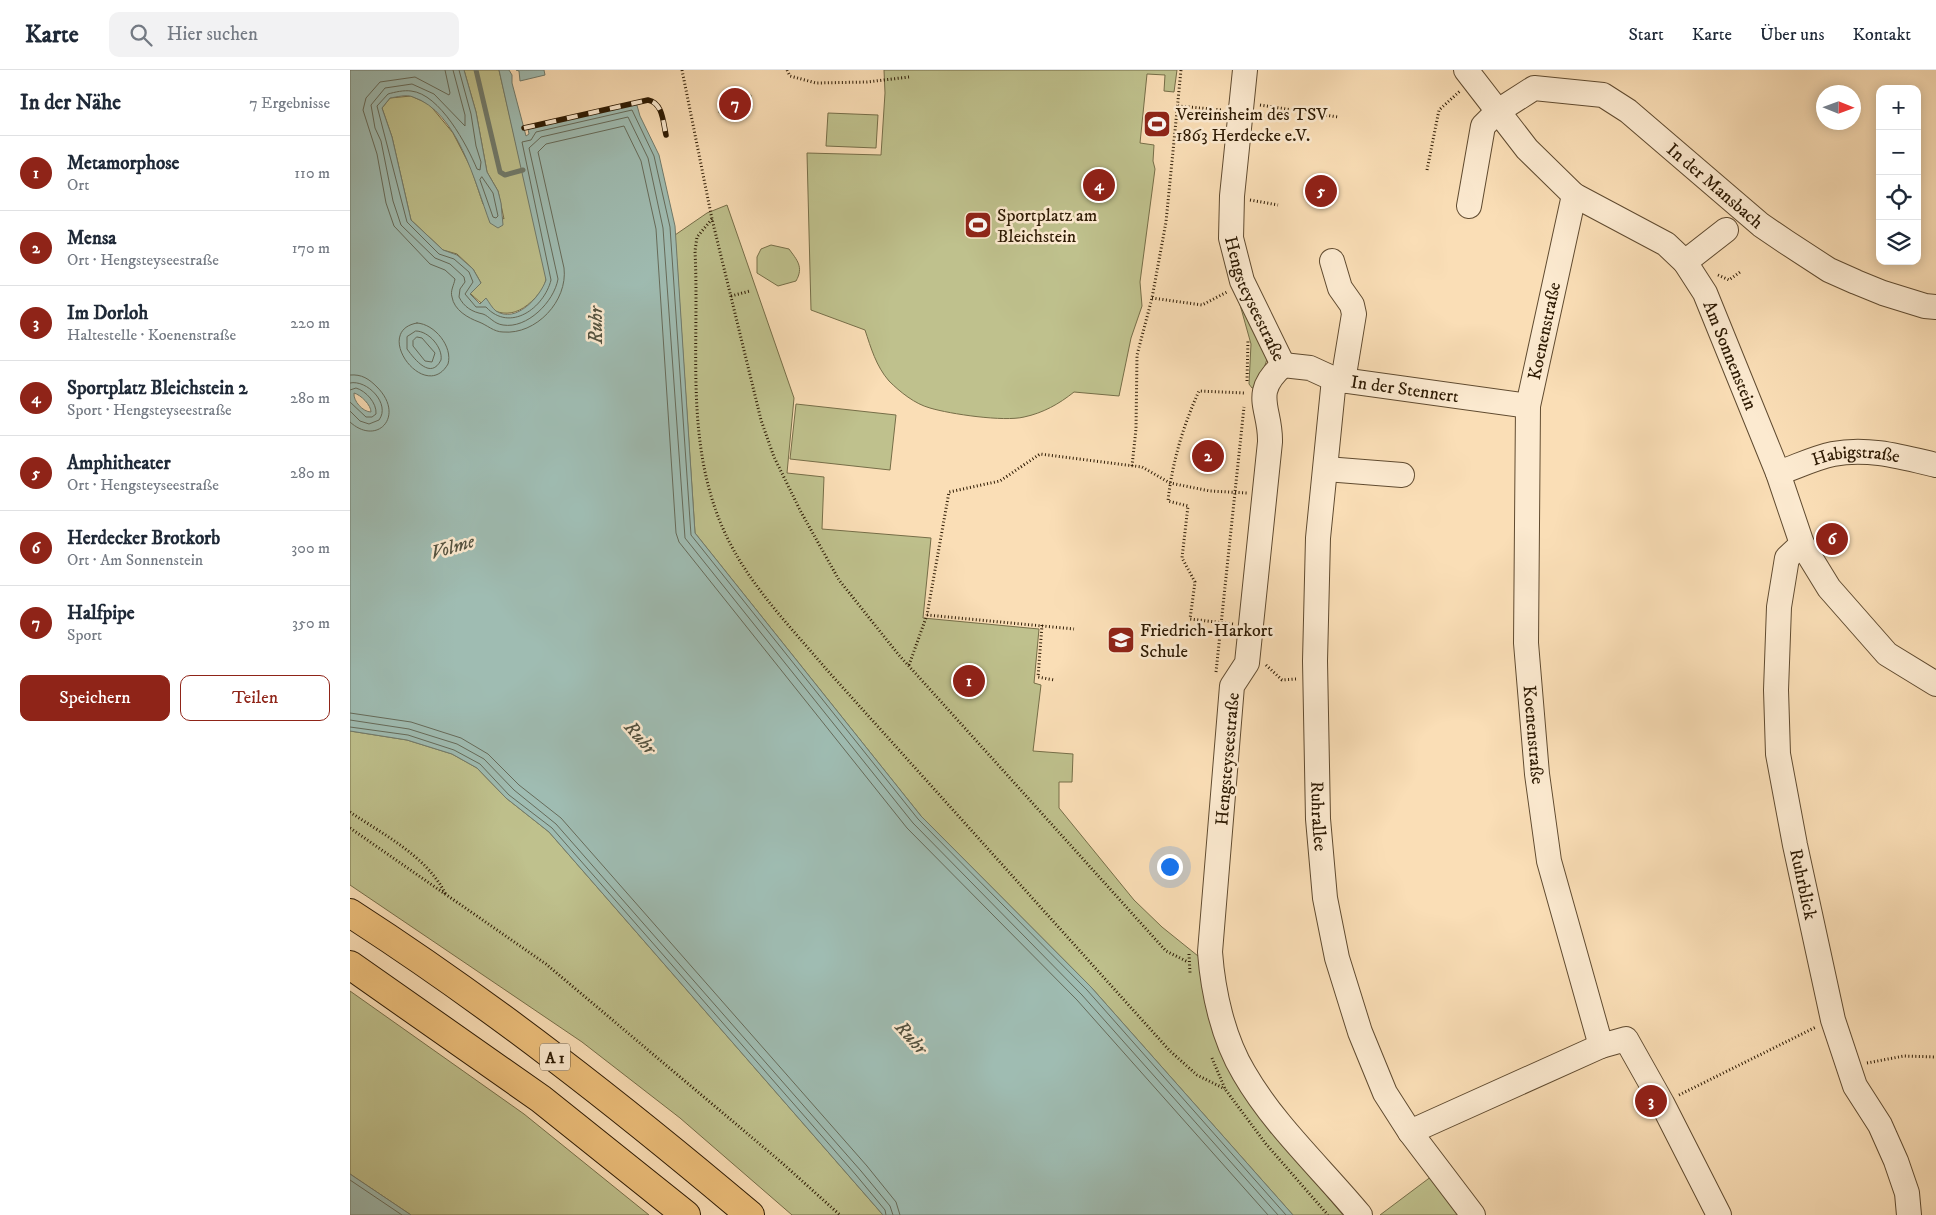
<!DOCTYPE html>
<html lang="de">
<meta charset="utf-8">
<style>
:root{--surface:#fff;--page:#f2f2f3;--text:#1f2937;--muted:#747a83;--line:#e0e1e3;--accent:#8f2418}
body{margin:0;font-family:"IM FELL DW Pica",serif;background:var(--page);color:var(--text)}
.controls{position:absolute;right:15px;top:15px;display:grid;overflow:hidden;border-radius:10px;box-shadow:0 2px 12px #0003}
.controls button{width:45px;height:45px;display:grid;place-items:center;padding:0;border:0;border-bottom:1px solid var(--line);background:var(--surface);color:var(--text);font:25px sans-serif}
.compass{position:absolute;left:1466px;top:15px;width:45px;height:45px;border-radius:50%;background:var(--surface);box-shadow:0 2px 12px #0003;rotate:91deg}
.you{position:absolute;left:819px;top:796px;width:18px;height:18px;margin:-12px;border:4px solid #fff;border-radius:50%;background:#1a73e8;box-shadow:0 0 0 8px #1a73e833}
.badge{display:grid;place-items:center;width:32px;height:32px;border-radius:50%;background:var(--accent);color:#fff;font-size:16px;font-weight:700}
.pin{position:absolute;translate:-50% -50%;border:2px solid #fff;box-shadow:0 1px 5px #0006}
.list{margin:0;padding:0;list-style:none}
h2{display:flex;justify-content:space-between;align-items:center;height:65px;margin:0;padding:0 20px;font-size:21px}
h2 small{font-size:16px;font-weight:400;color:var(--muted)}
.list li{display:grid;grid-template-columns:32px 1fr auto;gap:15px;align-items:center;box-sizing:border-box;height:75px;padding:0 20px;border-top:1px solid var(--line)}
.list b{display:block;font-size:19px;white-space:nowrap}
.list p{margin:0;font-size:16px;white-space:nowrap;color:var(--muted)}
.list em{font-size:16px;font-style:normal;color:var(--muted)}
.actions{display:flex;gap:10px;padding:15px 20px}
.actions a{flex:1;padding:11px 0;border:1px solid var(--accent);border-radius:10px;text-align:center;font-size:18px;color:var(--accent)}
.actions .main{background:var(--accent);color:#fff}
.icon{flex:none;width:28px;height:28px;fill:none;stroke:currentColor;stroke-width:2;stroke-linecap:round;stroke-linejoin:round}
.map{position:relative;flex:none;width:1586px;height:1145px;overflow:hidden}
header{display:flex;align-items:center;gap:30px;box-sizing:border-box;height:70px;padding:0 25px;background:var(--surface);border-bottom:1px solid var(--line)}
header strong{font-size:24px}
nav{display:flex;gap:28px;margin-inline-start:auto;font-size:18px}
.search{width:350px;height:45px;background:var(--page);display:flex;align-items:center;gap:12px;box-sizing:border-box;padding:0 18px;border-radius:10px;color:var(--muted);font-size:19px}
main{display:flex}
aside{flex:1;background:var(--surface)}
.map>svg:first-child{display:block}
.green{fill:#bfc18d;stroke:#766e48}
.water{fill:#9fbcb2;stroke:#717b6c;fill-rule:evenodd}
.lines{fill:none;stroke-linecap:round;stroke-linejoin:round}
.shore{stroke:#666b5a;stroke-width:1}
.stream{stroke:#717b6c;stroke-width:5}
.minor-casing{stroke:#604b30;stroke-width:26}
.highway-casing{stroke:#2d1a03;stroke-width:30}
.path{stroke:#2d1a03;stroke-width:3;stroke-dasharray:1 2.5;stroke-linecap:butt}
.minor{stroke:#fcead0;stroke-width:24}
.highway{stroke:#edbf7b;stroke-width:28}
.rail-casing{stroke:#2d1a03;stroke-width:5.5}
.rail{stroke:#fcead0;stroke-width:4;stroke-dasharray:11;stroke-linecap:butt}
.labels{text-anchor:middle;stroke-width:5;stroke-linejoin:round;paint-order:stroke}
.shield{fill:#fcead0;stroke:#6b5840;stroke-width:1}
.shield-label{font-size:16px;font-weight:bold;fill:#2d1a03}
.poi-label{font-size:18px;fill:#2d1a03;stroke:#fcead0;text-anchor:start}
.street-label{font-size:18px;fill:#2d1a03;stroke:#fcead0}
.water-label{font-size:19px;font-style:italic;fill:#555340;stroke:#fcead0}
</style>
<header>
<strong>Karte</strong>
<div class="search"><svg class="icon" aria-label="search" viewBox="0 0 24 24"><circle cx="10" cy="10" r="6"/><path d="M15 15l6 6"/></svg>Hier suchen</div>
<nav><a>Start</a><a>Karte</a><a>Über uns</a><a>Kontakt</a></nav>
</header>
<main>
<aside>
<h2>In der Nähe<small>7 Ergebnisse</small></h2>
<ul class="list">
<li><span class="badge">1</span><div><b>Metamorphose</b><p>Ort</p></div><em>110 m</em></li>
<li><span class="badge">2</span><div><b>Mensa</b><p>Ort · Hengsteyseestraße</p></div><em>170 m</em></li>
<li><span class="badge">3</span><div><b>Im Dorloh</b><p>Haltestelle · Koenenstraße</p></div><em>220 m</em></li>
<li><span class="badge">4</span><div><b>Sportplatz Bleichstein 2</b><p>Sport · Hengsteyseestraße</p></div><em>280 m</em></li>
<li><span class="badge">5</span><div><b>Amphitheater</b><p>Ort · Hengsteyseestraße</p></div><em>280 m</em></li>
<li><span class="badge">6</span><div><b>Herdecker Brotkorb</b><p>Ort · Am Sonnenstein</p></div><em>300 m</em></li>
<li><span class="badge">7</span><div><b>Halfpipe</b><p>Sport</p></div><em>350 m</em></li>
</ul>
<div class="actions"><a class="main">Speichern</a><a>Teilen</a></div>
</aside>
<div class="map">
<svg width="1586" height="1145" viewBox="0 0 1586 1145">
<rect width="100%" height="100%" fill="#fadeb6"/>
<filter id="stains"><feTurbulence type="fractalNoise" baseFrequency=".004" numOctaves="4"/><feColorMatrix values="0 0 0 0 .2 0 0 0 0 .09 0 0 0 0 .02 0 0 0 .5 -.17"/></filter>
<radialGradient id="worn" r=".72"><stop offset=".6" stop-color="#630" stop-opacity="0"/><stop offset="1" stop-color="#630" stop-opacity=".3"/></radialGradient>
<g class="green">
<path d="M114,0H149L196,203C197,213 193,219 186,227C163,252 143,246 120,223L131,213L123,199L107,184L93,180L61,150L42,67L32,38L40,28L61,26L79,34L103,63L121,98L133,134L154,149L148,121L137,102L126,42Z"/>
<path d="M534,0H827L824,22L814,21L815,5L797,4L790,73L804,75L803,91L805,99L790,212L792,236L781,268L769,326L724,322C709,334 693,343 674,347C654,352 600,344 580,338C565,334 550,322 539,311C526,296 521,278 515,260L461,240L457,83L531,85L535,23Z"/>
<polygon points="401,25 402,37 369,43 368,30"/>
<polygon points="478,43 528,45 526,78 476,76"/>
<polygon points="377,135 444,328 437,403 474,407 472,459 581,468 573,548 689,559 684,613 691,615 683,681 723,684 722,712 709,712 709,738 784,830 812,857 853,890 868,977 904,1040 993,1145 943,1145 741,917 571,746 345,463 325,165 357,143"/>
<path d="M421,175L439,179C447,190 454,197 446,211L428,216L407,203V187L411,179Z"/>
<polygon points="887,224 917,289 908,318 902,318 899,314 901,274"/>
<polygon points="446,334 546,345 540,400 440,389"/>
<polygon points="0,661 57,670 102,684 127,698 156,728 199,762 533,1145 442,1145 330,1048 232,972 0,815"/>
<polygon points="0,921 174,1044 299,1145 61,1145 0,1104"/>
<polygon points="1082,1106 1112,1145 1030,1145"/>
</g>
<g class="water">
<path d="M0,0H114L126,42L137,102L148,121L151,133L153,155L148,158L140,153C125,113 108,42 63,27C57,24 47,27 40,28L32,38L42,67L61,150L93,180L107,185L123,199L131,213L120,224L130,234L136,228C139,232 142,238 146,241C166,254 190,227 196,210L149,0H159L162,5V13L176,66L179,64L178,59L286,32L290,46L309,85L325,156L345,463L571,746L741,917L943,1145H533L199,762L156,728L127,698L102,684L57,670L0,661ZM4,323C11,325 21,335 21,342C13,342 3,331 4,323Z"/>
<polygon points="166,0 194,0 195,5 170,11 169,1"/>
<polygon points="0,1104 61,1145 0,1145"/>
</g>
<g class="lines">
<g class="shore">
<path d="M95,0L100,23L99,25L65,7L30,12L16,28L13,40L27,84L36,133L44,156L80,194L95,200L105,209C104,215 100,221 102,227C104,240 118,248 129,252C137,255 144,262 153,262C186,265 218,231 214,198L188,82L196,74L274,56L291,91L306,159L326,463L329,472L557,758L727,930L918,1145"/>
<path d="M103,0L115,45V56L84,24L62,14L35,18L21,35L25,58L31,71L43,131L51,155L85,188L100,194L114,207L115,212L110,219L109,227C114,237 122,242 133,244C139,246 144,254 153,255C177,259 204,232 208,209L179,78L191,67L278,47L298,88L313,158L335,468L563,753L732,925L928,1145"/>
<path d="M109,0L121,44L126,76L131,92L130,100L127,99C117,75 90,24 61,21C54,20 45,22 38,24L27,36L57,152L89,184L104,189L119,202L123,212L115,224L126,237H136C160,263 194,238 201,210L172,72L181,70L186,62L282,40L304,86L320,157L341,465L568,749L737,920L936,1145"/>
<polygon points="132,107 143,123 148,146 146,148 143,147 130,110"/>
<path d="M67,253C85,254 103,277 98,294C75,334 21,261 67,253Z"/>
<path d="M66,261C79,261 93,278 91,290C81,310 65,290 57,279V267Z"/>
<polygon points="67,267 72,268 85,283 82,292 75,291 63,276 63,271"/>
<path d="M0,305C12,304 19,309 27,317C56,346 27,377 0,352"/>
<path d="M0,313C17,309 41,334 29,350L19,354L10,351L0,341"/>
<path d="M0,320L6,318C16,321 27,333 26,344L22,347H16L0,332"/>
<polyline points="0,643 61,652 111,668 138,684 169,715 211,748 517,1096 546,1132 550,1145"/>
<polyline points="0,650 59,659 107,674 134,689 164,720 206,754 511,1101 540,1136 543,1145"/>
<polyline points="0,657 58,665 104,680 130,694 159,725 202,758 506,1105 535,1140 536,1145"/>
<polyline points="0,1110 52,1145"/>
</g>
<polyline class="stream" points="126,0 150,102 155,105 173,100"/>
<g class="minor-casing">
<g id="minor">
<path id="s1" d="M895,0L882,126L881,168L892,211L933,295"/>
<path id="s2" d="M1116,0L1177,79L1224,125L1316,174L1335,192L1355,223L1428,403L1452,474L1479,518L1537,584L1586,614"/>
<path id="s3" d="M1224,125L1178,336L1176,573L1187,704L1199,791L1251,976L1276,969L1312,1033L1369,1145"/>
<path id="s4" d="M1119,136L1133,56L1148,41L1184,18L1253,25L1278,41L1411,155L1436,172L1479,200L1506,212L1533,223L1575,236L1586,237"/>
<polyline points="982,191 990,218 1002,235 1004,244 993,311"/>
<polyline points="1335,192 1376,160"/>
<path d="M933,295C900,324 921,338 920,372L897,593L882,616L860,882C863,922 873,968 894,1003C924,1055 971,1098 1010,1145"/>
<path id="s5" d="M933,295L960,298L984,309L1178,336"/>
<path id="s6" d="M984,309L968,468L965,591L968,749L975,828L987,888L1010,962L1035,1023L1060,1062L1123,1145"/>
<polyline points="976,399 1052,405"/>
<path id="s7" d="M1428,403C1446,397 1464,388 1483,384C1518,377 1552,387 1586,395"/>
<path id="s8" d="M1452,474L1437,488L1429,537L1426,620L1428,684L1445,775L1483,950L1505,1016L1530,1055L1546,1091L1557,1123L1559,1145"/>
<polyline points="1060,1062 1251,976"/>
</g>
</g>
<g class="highway-casing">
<g id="highway">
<path d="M0,843C141,934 272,1037 400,1145"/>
<polyline points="0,895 191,1029 336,1145"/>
</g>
</g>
<g class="path">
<polyline points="332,0 362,149 411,350 424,387 451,442 489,510 548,584 816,881 838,892"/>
<polyline points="437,0 440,6 466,13 517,12 559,7"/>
<polyline points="910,35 988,47"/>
<polyline points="828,36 872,40"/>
<polyline points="1077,100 1089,40 1110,21"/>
<polyline points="900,130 928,135"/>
<path d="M362,149L347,167L345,181C350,281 332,384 382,477C406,522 444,561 477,600L820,981L847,1005L875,1019"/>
<polyline points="1368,205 1379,210 1390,202"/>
<polyline points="381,226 400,221"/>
<polyline points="802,228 852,235 877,222"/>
<polyline points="897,311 898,270"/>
<polyline points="782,396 786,359 787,285 802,228 816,152 831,0"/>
<polyline points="577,545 724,559"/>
<path d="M883,554L840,549L845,512L832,488L838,436L818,431C822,393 833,356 849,321L895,323"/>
<polyline points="692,555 688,607 704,610"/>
<polyline points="559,595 577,545 599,422 650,411 690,384 792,397 820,413 860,421 897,423"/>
<polyline points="916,595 932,610 946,609"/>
<polyline points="866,602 894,337"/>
<path d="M0,742C34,765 78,787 96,825"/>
<polyline points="0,758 196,894 431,1092 490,1145"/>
<polyline points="839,884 840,903"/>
<polyline points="862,988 875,1019 916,1074 978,1145"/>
<polyline points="1517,993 1554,986 1586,987"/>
<polyline points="1329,1025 1466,957"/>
</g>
<use href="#minor" class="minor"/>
<use href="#highway" class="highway"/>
<g class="rail-casing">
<path id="rail" d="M174,58L298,30C313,33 313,52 316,65"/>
</g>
<use href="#rail" class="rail"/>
</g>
<defs>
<g id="stadium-square" transform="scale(1.4375)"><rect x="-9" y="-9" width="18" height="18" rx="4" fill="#8f2418" stroke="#fcead0"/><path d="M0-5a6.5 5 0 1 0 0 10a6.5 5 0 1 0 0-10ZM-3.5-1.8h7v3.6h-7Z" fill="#fff"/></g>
<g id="school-square" transform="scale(1.4375)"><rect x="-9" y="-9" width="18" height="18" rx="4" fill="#8f2418" stroke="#fcead0"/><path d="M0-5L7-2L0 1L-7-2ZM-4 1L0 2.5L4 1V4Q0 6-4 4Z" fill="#fff"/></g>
</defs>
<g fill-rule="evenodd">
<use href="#stadium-square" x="807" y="54"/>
<use href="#stadium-square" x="628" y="155"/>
<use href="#school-square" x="771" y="570"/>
</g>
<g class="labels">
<rect class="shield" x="190" y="973.5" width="30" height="27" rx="4"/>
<g class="shield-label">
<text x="205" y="993">A 1</text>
</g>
<g class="poi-label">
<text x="826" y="50">Vereinsheim des TSV<tspan x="826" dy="21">1863 Herdecke e.V.</tspan></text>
<text x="647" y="151">Sportplatz am<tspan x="647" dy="21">Bleichstein</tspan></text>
<text x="790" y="566">Friedrich-Harkort<tspan x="790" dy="21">Schule</tspan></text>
</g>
<g class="street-label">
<text dy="6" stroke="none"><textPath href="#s4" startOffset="359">In der Mansbach</textPath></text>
<text dy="6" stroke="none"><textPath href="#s1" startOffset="234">Hengsteyseestraße</textPath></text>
<text transform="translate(1194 261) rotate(-78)" y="6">Koenenstraße</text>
<text dy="6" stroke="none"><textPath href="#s2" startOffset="400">Am Sonnenstein</textPath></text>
<text dy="6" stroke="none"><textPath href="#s5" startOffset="125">In der Stennert</textPath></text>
<text dy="6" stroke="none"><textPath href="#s7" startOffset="81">Habigstraße</textPath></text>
<text dy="6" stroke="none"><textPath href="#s3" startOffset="545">Koenenstraße</textPath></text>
<text transform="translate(877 689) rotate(-85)" y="6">Hengsteyseestraße</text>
<text dy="6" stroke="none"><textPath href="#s6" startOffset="438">Ruhrallee</textPath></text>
<text dy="6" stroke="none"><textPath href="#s8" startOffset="350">Ruhrblick</textPath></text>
</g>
<g class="water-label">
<text transform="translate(245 255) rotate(-90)" y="7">Ruhr</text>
<text transform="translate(102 476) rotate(-17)" y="7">Volme</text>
<text transform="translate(291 667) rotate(49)" y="7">Ruhr</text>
<text transform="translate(562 967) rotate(48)" y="7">Ruhr</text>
</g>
</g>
<rect width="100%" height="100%" filter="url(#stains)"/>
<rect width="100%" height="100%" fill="url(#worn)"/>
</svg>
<div class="controls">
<button>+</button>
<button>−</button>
<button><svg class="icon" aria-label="locate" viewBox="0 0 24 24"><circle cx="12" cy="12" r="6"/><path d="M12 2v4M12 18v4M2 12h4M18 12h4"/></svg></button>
<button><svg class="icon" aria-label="layers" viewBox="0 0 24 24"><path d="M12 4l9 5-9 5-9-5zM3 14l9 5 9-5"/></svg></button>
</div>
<svg class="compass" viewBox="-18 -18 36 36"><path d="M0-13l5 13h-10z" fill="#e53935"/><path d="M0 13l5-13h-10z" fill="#747a83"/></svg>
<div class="you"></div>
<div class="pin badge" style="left:619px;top:611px">1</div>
<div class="pin badge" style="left:858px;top:386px">2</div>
<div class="pin badge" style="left:1301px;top:1031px">3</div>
<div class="pin badge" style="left:749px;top:115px">4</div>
<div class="pin badge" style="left:971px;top:121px">5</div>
<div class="pin badge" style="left:1482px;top:469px">6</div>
<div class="pin badge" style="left:385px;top:34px">7</div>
</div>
</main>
